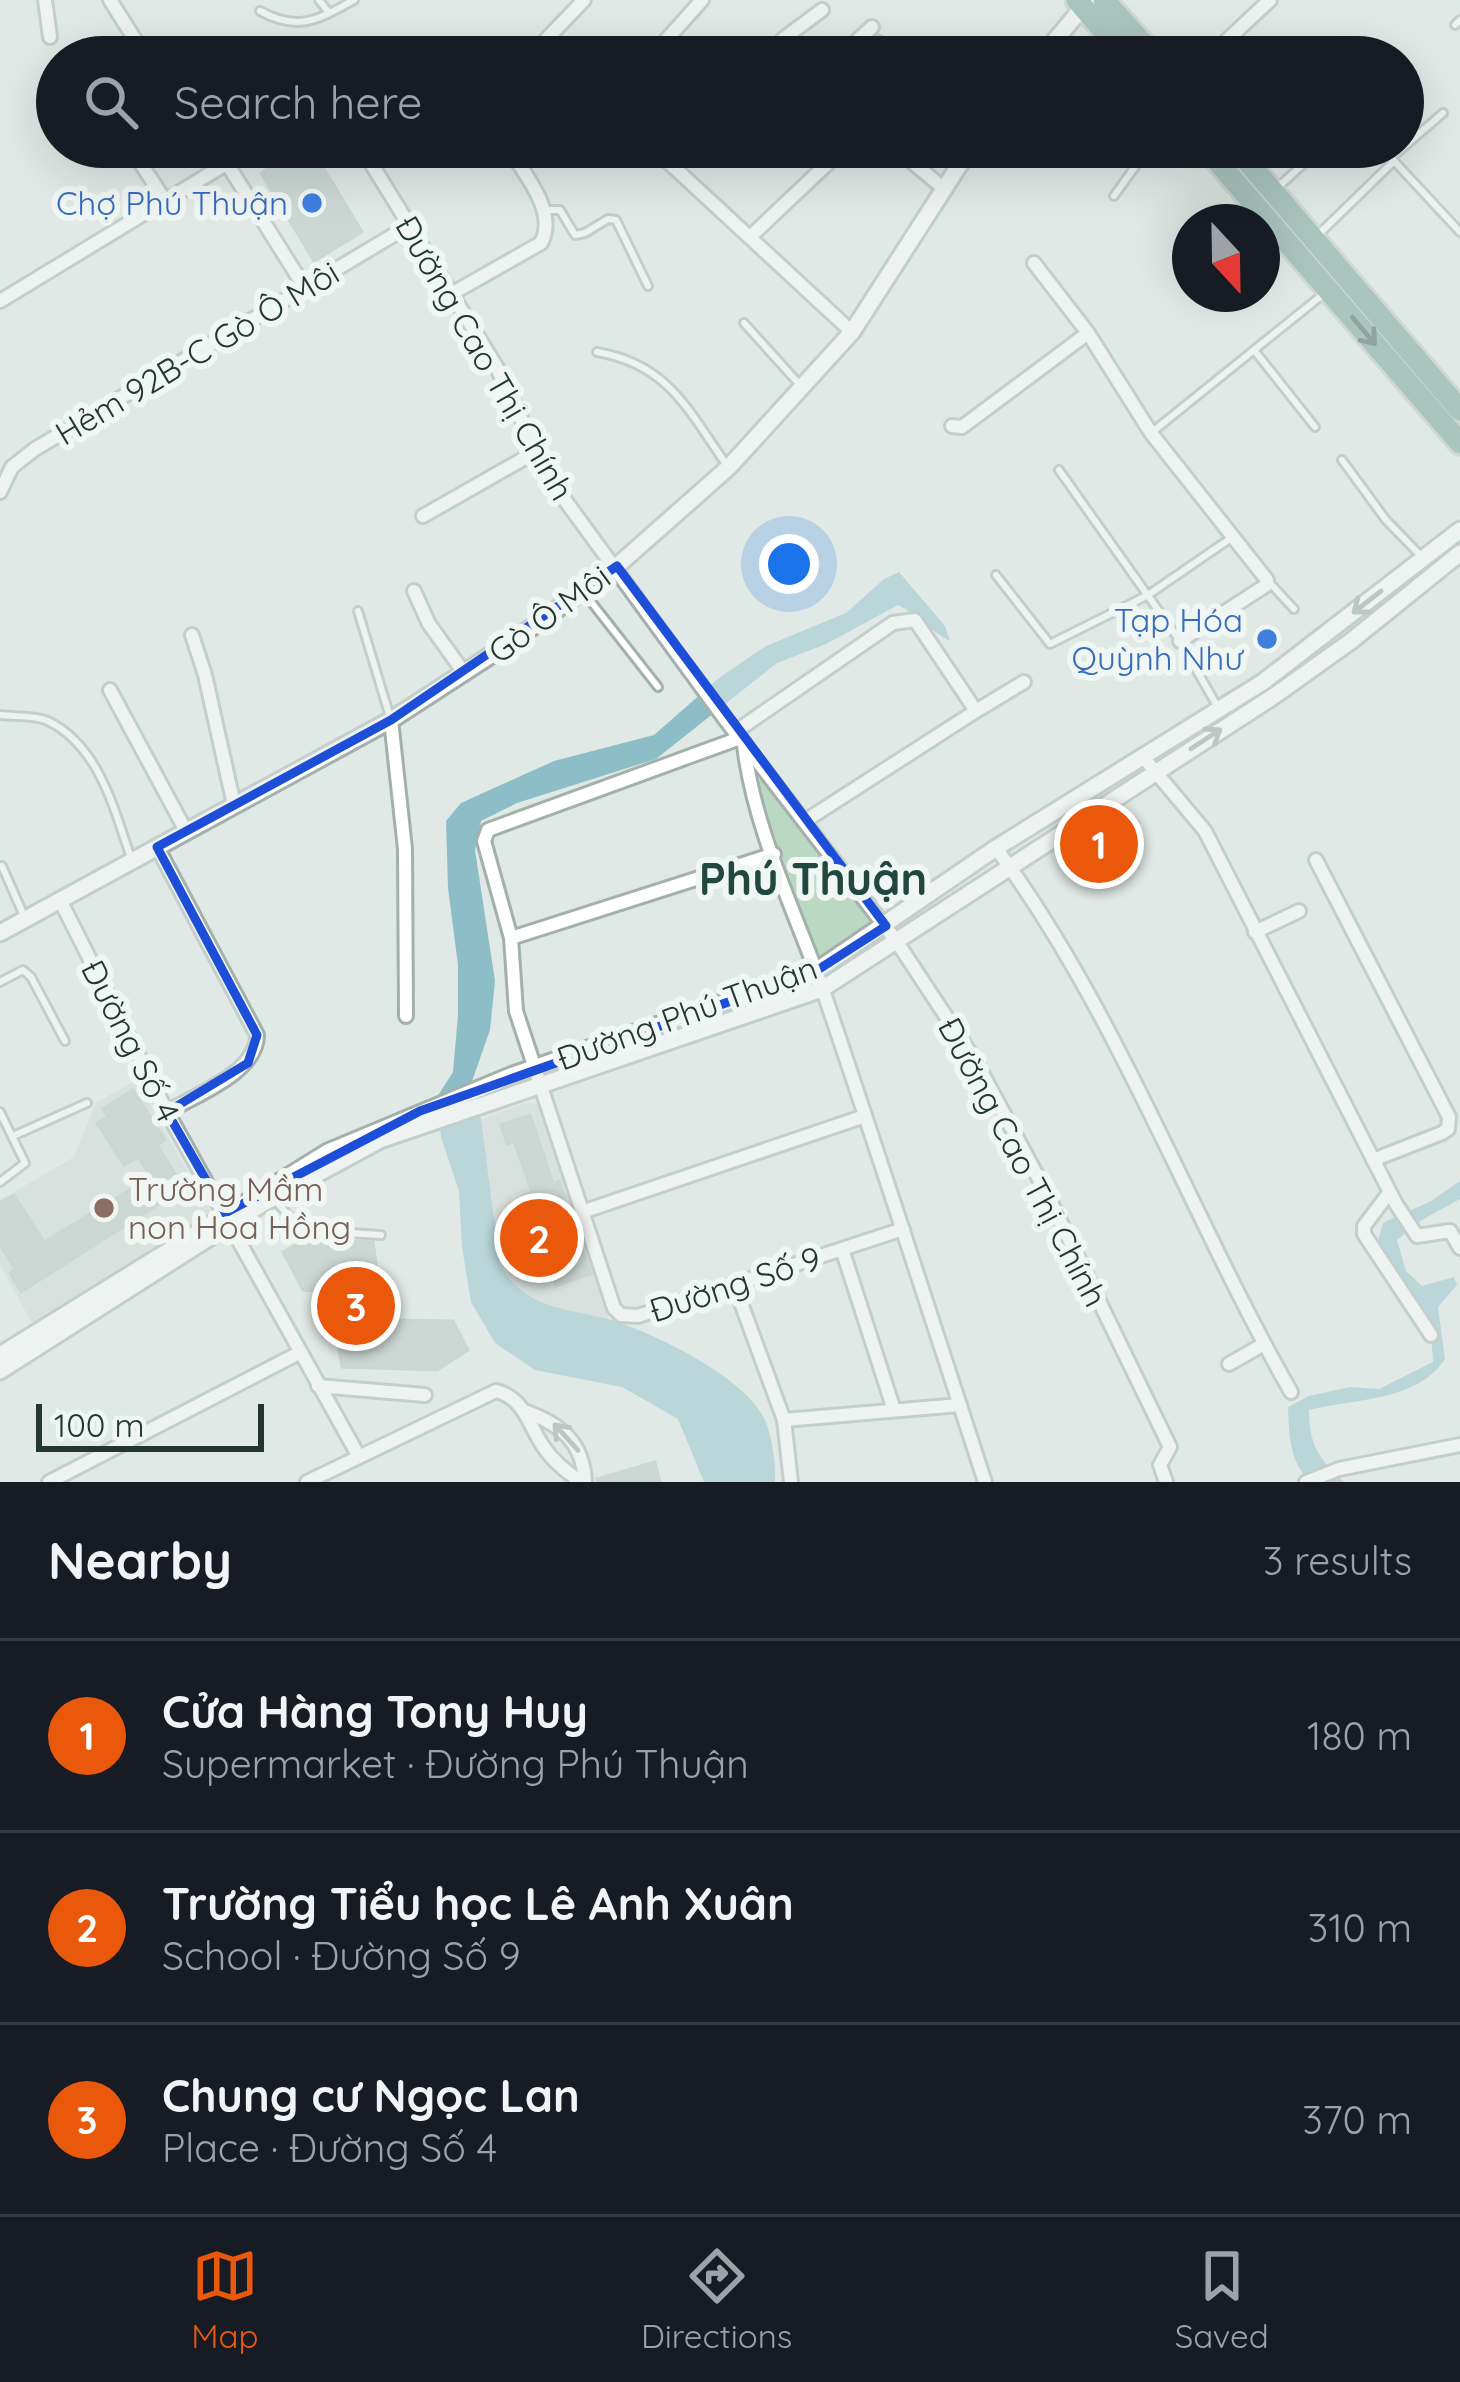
<!DOCTYPE html>
<meta charset="utf-8">
<style>
:root{--surface:#171b24;--page:#20242c;--text:#f1f3f6;--muted:#9ea1a6;--line:#363941;--accent:#ea580c}
body{margin:0;font-family:Quicksand,sans-serif;background:var(--page);color:var(--text)}
.compass{position:absolute;left:1172px;top:204px;width:108px;height:108px;border-radius:50%;background:var(--surface);box-shadow:0 12px 48px #0002;rotate:158deg}
.scale{position:absolute;left:36px;bottom:30px;width:228px;box-sizing:border-box;padding-left:12px;border:6px solid #223732;border-top:0;font-size:33px;line-height:42px;white-space:nowrap;color:#223732;-webkit-text-stroke:9px #f0f6f3;paint-order:stroke}
.you{position:absolute;left:789px;top:564px;width:42px;height:42px;margin:-30px;border:9px solid #fff;border-radius:50%;background:#1a73e8;box-shadow:0 0 0 18px #1a73e833}
.badge{display:grid;place-items:center;width:78px;height:78px;border-radius:50%;background:var(--accent);color:#fff;font-size:39px;font-weight:700}
.pin{position:absolute;translate:-50% -50%;border:6px solid #fff;box-shadow:0 3px 12px #0006}
.list{margin:0;padding:0;list-style:none}
h2{display:flex;justify-content:space-between;align-items:center;height:156px;margin:0;padding:0 48px;font-size:51px}
h2 small{font-size:39px;font-weight:400;color:var(--muted)}
.list li{display:grid;grid-template-columns:78px 1fr auto;gap:36px;align-items:center;box-sizing:border-box;height:192px;padding:0 48px;border-top:3px solid var(--line)}
.list b{display:block;font-size:45px;white-space:nowrap}
.list p{margin:0;font-size:39px;white-space:nowrap;color:var(--muted)}
.list em{font-size:39px;font-style:normal;color:var(--muted)}
.icon{flex:none;width:66px;height:66px;fill:none;stroke:currentColor;stroke-width:2;stroke-linecap:round;stroke-linejoin:round}
.map{position:relative;flex:none;width:1460px;height:1482px;overflow:hidden}
.search{position:absolute;background:var(--surface);box-shadow:0 12px 48px #0002;left:36px;right:36px;top:36px;height:132px;display:flex;align-items:center;gap:30px;box-sizing:border-box;padding:0 42px;border-radius:66px;color:var(--muted);font-size:45px}
.sheet{height:732px;background:var(--surface)}
nav{display:flex;justify-content:space-around;align-items:center;box-sizing:border-box;height:168px;border-top:3px solid var(--line);background:var(--surface);font-size:33px;color:var(--muted)}
nav a{display:grid;justify-items:center;gap:6px}
nav .on{color:var(--accent)}
.map>svg:first-child{display:block}
.built{fill:#ced8d4}
.green{fill:#bbd8c3}
.water{fill:#8dbec8}
.building{fill:#b5c3be;stroke:#b3c2bc;stroke-width:3}
.lines{fill:none;stroke-linecap:round;stroke-linejoin:round}
.service-casing{stroke:#a3b0ac;stroke-width:12}
.minor-casing{stroke:#a3b0ac;stroke-width:18}
.tertiary-casing{stroke:#a3b0ac;stroke-width:21}
.primary-casing{stroke:#bdc3c2;stroke-width:27}
.service{stroke:#fff;stroke-width:6}
.minor{stroke:#fff;stroke-width:12}
.tertiary{stroke:#fff;stroke-width:15}
.primary{stroke:#699a8e;stroke-width:21}
.oneway{stroke:#345049}
.oneway2{stroke:#909b98}
.marked{fill:none;stroke:#1d4ed8;stroke-width:9;stroke-linejoin:round}
.shop-dot{fill:#3f7fe0;stroke:#f0f6f3;stroke-width:4.5}
.education-dot{fill:#8d6e63;stroke:#f0f6f3;stroke-width:4.5}
.labels{text-anchor:middle;stroke-width:12;stroke-linejoin:round;paint-order:stroke}
.shop-label{font-size:33px;fill:#366cbe;stroke:#f0f6f3;text-anchor:end}
.street-label{font-size:33px;fill:#223732;stroke:#f0f6f3}
.education-label{font-size:33px;fill:#785e54;stroke:#f0f6f3;text-anchor:start}
.district-label{font-size:45px;font-weight:bold;fill:#21473e;stroke:#f0f6f3}
</style>
<div class="map">
<svg width="1460" height="1482" viewBox="0 0 1460 1482">
<rect width="100%" height="100%" fill="#e0e9e5"/>
<g class="built">
<polygon points="136,1080 213,1216 32,1323 0,1265 0,1200 74,1157 96,1103"/>
<polygon points="525,1103 539,1105 609,1320 539,1303 511,1285 500,1265 481,1119"/>
</g>
<polygon class="green" points="761,778 873,920 875,926 823,959 815,952 763,803 758,782"/>
<g class="water">
<path d="M899,572L945,626L950,641C930,631 918,614 898,605L826,644L777,663L656,759L517,803L481,821L475,850L495,981L490,1030L471,1084L481,1119L500,1265C526,1310 565,1307 611,1320C654,1333 743,1376 764,1418C772,1434 776,1465 775,1482H704L678,1419L622,1387L535,1370L495,1343L471,1302L462,1247L459,1191L441,1137L437,1097L453,1072L458,1015V965L448,888L446,821L461,803L554,761L654,735L719,678L766,646L846,613L884,579Z"/>
<path d="M1460,1181V1199L1422,1220L1397,1240L1406,1271L1422,1286L1454,1277L1457,1285L1438,1307L1445,1359C1418,1401 1354,1399 1309,1410C1309,1445 1319,1459 1344,1482H1310C1289,1460 1289,1435 1288,1407L1309,1396L1350,1387L1379,1389L1433,1362C1432,1302 1405,1294 1376,1249L1383,1223L1431,1201Z"/>
</g>
<g class="building">
<polygon points="305,147 311,147 362,232 314,261 261,173"/>
<polygon points="133,1090 165,1140 157,1145 184,1188 21,1292 10,1273 15,1269 0,1245 0,1203 14,1195 44,1242 151,1177 138,1157 124,1165 97,1123 108,1117 103,1109"/>
<polygon points="530,1115 553,1183 559,1181 591,1274 556,1286 550,1267 529,1274 509,1218 517,1215 514,1207 524,1203 522,1196 532,1192 514,1141 507,1144 501,1125"/>
<polygon points="304,1240 373,1242 384,1320 453,1321 468,1350 437,1370 342,1367 329,1292 303,1290 283,1252"/>
<polygon points="655,1462 660,1482 598,1482 597,1479"/>
</g>
<g class="lines">
<g class="service-casing">
<g id="service">
<polyline points="319,0 329,13"/>
<path d="M260,11C298,32 318,20 354,0"/>
<polyline points="1455,25 1460,20"/>
<polyline points="1381,147 1460,232"/>
<polyline points="1391,158 1443,113"/>
<polyline points="1276,189 1322,147"/>
<polyline points="1114,196 1137,164 1158,147"/>
<polyline points="545,210 560,210 575,235 585,233 608,219 616,220 648,286"/>
<polyline points="1319,234 1394,161"/>
<polyline points="744,323 800,385"/>
<polyline points="1254,350 1315,427"/>
<path d="M597,352C668,364 688,410 726,464"/>
<polyline points="1151,433 1326,292"/>
<polyline points="1342,460 1386,520 1421,556"/>
<polyline points="1059,470 1180,641 1217,706"/>
<polyline points="996,575 1050,644 1148,595 1234,536"/>
<polyline points="1268,581 1294,609"/>
<polyline points="585,594 658,687"/>
<polyline points="358,611 390,717"/>
<path d="M0,715C14,717 35,715 48,721C99,746 114,809 131,858"/>
<polyline points="2,866 24,916"/>
<polyline points="0,982 23,970 31,977 65,1041"/>
<polyline points="0,1112 25,1163 0,1182"/>
<polyline points="13,1136 87,1103"/>
<polyline points="275,1200 301,1230 381,1235"/>
</g>
</g>
<g class="minor-casing">
<g id="minor">
<polyline points="45,0 50,37"/>
<polyline points="110,0 146,57"/>
<polyline points="416,57 436,50 455,57"/>
<polyline points="520,57 540,46 584,0"/>
<polyline points="651,57 702,0"/>
<polyline points="795,57 783,39 822,10"/>
<polyline points="839,57 872,27"/>
<polyline points="862,57 877,42 897,57"/>
<polyline points="1209,57 1270,0"/>
<polyline points="130,147 164,199"/>
<polyline points="202,147 215,168"/>
<polyline points="361,147 496,366 551,481 724,718 897,942 976,1062 1046,1192 1170,1447 1160,1465 1166,1482"/>
<polyline points="652,147 852,332"/>
<polyline points="894,147 942,187"/>
<polyline points="226,162 305,288"/>
<polyline points="672,165 689,147"/>
<polyline points="750,237 845,147"/>
<polyline points="1034,263 1088,333 1151,433 1267,580 1265,586 1180,641"/>
<path d="M453,293L541,243C558,212 524,174 508,147"/>
<polyline points="0,301 254,147"/>
<polyline points="952,426 962,427 1088,333"/>
<polyline points="0,492 12,467 35,449 407,227"/>
<polyline points="423,516 537,451"/>
<polyline points="414,591 429,624 465,674"/>
<polyline points="192,635 205,675 234,805"/>
<polyline points="110,690 186,831"/>
<polyline points="976,711 1024,682"/>
<polyline points="391,720 405,849 406,1016"/>
<polyline points="735,732 893,623 915,620 976,711 805,821"/>
<polyline points="740,738 488,830 484,841 511,938 516,1011 614,1308 621,1315 638,1316 903,1229"/>
<path d="M744,745C754,831 797,915 825,996C880,1158 932,1320 985,1482"/>
<polyline points="1143,757 1205,831 1396,1204 1417,1236 1450,1231 1460,1248"/>
<path d="M157,847L257,1035C257,1073 195,1095 167,1112"/>
<path d="M996,848C1119,1015 1189,1213 1291,1392"/>
<polyline points="1316,860 1449,1117 1448,1129 1442,1133 1373,1160"/>
<polyline points="61,902 167,1112 358,1455"/>
<polyline points="1255,932 1299,911"/>
<polyline points="511,938 774,854"/>
<polyline points="1389,1193 1364,1226 1364,1234 1431,1335"/>
<polyline points="582,1212 865,1116"/>
<polyline points="842,1249 894,1410"/>
<polyline points="734,1284 784,1420 791,1482"/>
<polyline points="1229,1364 1264,1344"/>
<polyline points="318,1386 425,1395"/>
<path d="M524,1411C561,1424 583,1442 585,1482"/>
<polyline points="784,1420 960,1405"/>
<polyline points="49,1482 299,1353"/>
<path d="M307,1482L496,1391C525,1398 529,1427 545,1449C554,1462 568,1473 581,1482"/>
<polyline points="1306,1482 1339,1469 1460,1445"/>
</g>
</g>
<g class="tertiary-casing">
<g id="tertiary">
<polyline points="1041,57 1089,0"/>
<polyline points="0,933 391,720 514,640 617,566 729,467 852,332 971,147"/>
<polyline points="0,1355 328,1152 513,1075 816,971 996,848 1263,682 1460,530"/>
<polyline points="0,1371 262,1204 380,1140 822,989 1274,696 1351,641 1460,553"/>
</g>
</g>
<g class="primary-casing">
<g id="primary">
<polyline points="1077,0 1126,57"/>
<polyline points="1104,0 1155,57"/>
<polyline points="1205,147 1460,443"/>
<polyline points="1235,147 1460,410"/>
</g>
</g>
<use href="#service" class="service"/>
<use href="#minor" class="minor"/>
<use href="#tertiary" class="tertiary"/>
<use href="#primary" class="primary"/>
</g>
<defs><path id="oneway-shaft" d="M-6 0H5M1.5-3L5.5 0L1.5 3" fill="none" stroke-width="1.6" stroke-linecap="round" stroke-linejoin="round" transform="scale(3)"/></defs>
<use class="oneway" href="#oneway-shaft" transform="translate(1364 331) rotate(50)"/>
<g class="oneway2">
<use href="#oneway-shaft" transform="translate(1367 602) rotate(142)"/>
<use href="#oneway-shaft" transform="translate(1206 739) rotate(-33)"/>
<use href="#oneway-shaft" transform="translate(566 1437) rotate(-132)"/>
</g>
<path d="M0 0H1460V1482H0ZM617,566L886,926L816,971L420,1111L225,1213L167,1112L248,1063L257,1035L157,847L391,720Z" fill="#e0e9e5" fill-opacity=".55" fill-rule="evenodd"/>
<path class="marked" d="M617,566L886,926L816,971L420,1111L225,1213L167,1112L248,1063L257,1035L157,847L391,720Z"/>
<g class="shop-dot">
<circle cx="312" cy="203" r="12"/>
<circle cx="1267" cy="639" r="12"/>
</g>
<circle class="education-dot" cx="104" cy="1208" r="12"/>
<g class="labels">
<g class="shop-label">
<text x="288" y="215">Chợ Phú Thuận</text>
<text x="1243" y="632">Tạp Hóa<tspan x="1243" dy="38">Quỳnh Như</tspan></text>
</g>
<g class="street-label">
<text transform="translate(197 353) rotate(-31)" y="12">Hẻm 92B-C Gò Ô Môi</text>
<text transform="translate(485 358) rotate(60)" y="12">Đường Cao Thị Chính</text>
<text transform="translate(549 614) rotate(-36)" y="12">Gò Ô Môi</text>
<text transform="translate(687 1013) rotate(-20)" y="12">Đường Phú Thuận</text>
<text transform="translate(131 1041) rotate(63)" y="12">Đường Số 4</text>
<text transform="translate(1023 1162) rotate(62)" y="12">Đường Cao Thị Chính</text>
<text transform="translate(735 1284) rotate(-18)" y="12">Đường Số 9</text>
</g>
<g class="education-label">
<text x="128" y="1201">Trường Mầm<tspan x="128" dy="38">non Hoa Hồng</tspan></text>
</g>
<g class="district-label">
<text x="813" y="895">Phú Thuận</text>
</g>
</g>
</svg>
<svg class="compass" viewBox="-18 -18 36 36"><path d="M0-13l5 13h-10z" fill="#e53935"/><path d="M0 13l5-13h-10z" fill="#9ea1a6"/></svg>
<div class="scale">100 m</div>
<div class="you"></div>
<div class="pin badge" style="left:1099px;top:844px">1</div>
<div class="pin badge" style="left:539px;top:1238px">2</div>
<div class="pin badge" style="left:356px;top:1306px">3</div>
<div class="search"><svg class="icon" aria-label="search" viewBox="0 0 24 24"><circle cx="10" cy="10" r="6"/><path d="M15 15l6 6"/></svg>Search here</div>
</div>
<section class="sheet">
<h2>Nearby<small>3 results</small></h2>
<ul class="list">
<li><span class="badge">1</span><div><b>Cửa Hàng Tony Huy</b><p>Supermarket · Đường Phú Thuận</p></div><em>180 m</em></li>
<li><span class="badge">2</span><div><b>Trường Tiểu học Lê Anh Xuân</b><p>School · Đường Số 9</p></div><em>310 m</em></li>
<li><span class="badge">3</span><div><b>Chung cư Ngọc Lan</b><p>Place · Đường Số 4</p></div><em>370 m</em></li>
</ul>
</section>
<nav>
<a class="on"><svg class="icon" aria-label="map" viewBox="0 0 24 24"><path d="M3 6l6-2 6 2 6-2v14l-6 2-6-2-6 2zM9 4v14M15 6v14"/></svg>Map</a>
<a><svg class="icon" aria-label="directions" viewBox="0 0 24 24"><path d="M12 3l9 9-9 9-9-9zM9 14v-3h6M13 9l2 2-2 2"/></svg>Directions</a>
<a><svg class="icon" aria-label="saved" viewBox="0 0 24 24"><path d="M7 4h10v16l-5-4-5 4z"/></svg>Saved</a>
</nav>
